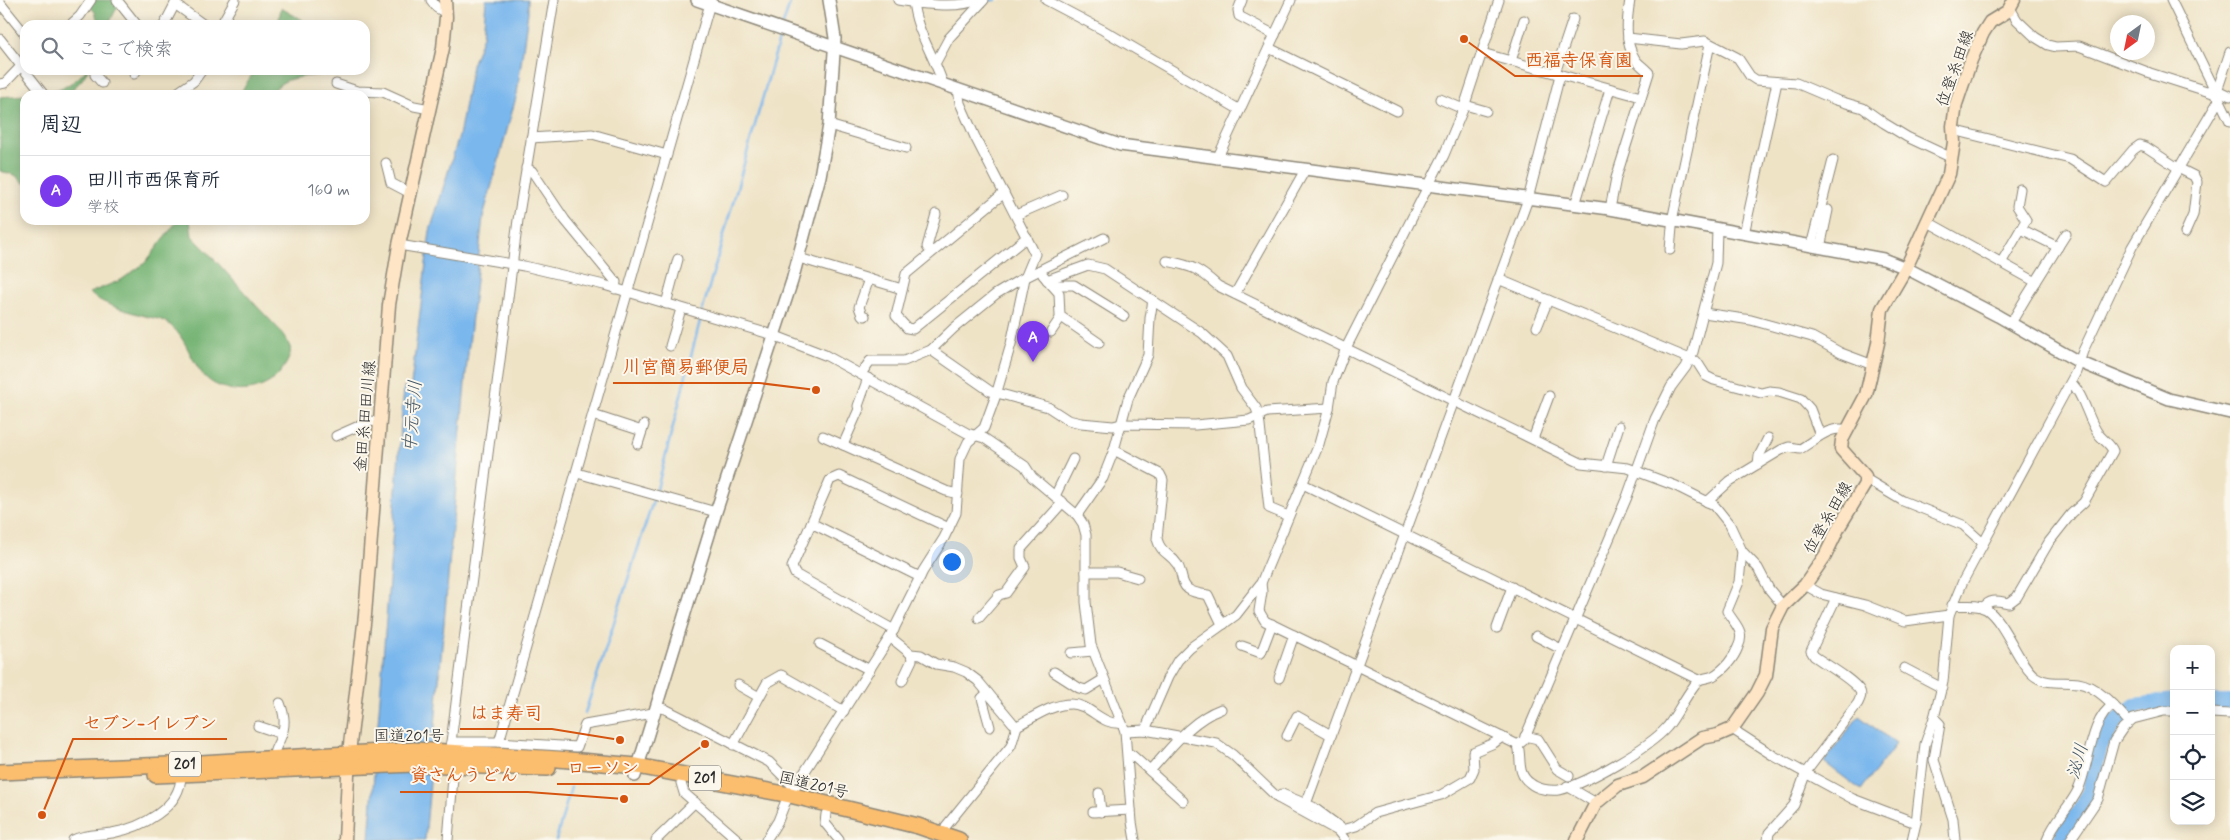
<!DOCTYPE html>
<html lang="ja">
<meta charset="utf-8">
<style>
:root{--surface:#fff;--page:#f2f2f3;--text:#1f2937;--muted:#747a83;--line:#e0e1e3;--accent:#7c3aed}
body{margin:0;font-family:Mynerve,"Klee One",sans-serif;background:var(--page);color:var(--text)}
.controls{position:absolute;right:15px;bottom:15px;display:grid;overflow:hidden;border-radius:10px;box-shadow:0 2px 12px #0003}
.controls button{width:45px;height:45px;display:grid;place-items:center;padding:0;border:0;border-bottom:1px solid var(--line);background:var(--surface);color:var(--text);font:25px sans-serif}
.compass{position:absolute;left:2110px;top:15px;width:45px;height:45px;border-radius:50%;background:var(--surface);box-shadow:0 2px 12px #0003;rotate:213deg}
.you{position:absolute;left:951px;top:561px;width:18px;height:18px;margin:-12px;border:4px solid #fff;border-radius:50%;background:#1a73e8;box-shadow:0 0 0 8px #1a73e833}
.badge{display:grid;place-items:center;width:32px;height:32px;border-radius:50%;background:var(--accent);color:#fff;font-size:16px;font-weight:700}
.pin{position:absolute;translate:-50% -41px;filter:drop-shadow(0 1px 2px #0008)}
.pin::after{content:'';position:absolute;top:26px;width:18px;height:15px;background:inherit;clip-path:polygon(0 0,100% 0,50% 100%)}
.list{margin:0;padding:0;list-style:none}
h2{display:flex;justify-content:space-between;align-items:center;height:65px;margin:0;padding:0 20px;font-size:21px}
h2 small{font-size:16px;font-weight:400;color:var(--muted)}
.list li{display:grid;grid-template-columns:32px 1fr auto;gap:15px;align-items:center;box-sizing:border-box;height:70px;padding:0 20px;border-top:1px solid var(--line)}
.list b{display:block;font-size:19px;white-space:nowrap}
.list p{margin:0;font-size:16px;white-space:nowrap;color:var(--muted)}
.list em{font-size:16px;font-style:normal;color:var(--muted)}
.icon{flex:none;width:28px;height:28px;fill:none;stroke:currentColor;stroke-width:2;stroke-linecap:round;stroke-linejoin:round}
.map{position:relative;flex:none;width:2230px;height:840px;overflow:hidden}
.search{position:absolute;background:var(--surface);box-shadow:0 2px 12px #0003;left:20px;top:20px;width:350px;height:55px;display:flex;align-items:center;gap:12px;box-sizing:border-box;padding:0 18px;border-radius:15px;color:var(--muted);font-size:19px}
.panel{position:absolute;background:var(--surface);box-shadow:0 2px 12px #0003;left:20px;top:90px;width:350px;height:135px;border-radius:15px}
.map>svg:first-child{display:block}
.forest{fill:#76b475;stroke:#507050}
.water{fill:#7ab7ed;stroke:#52718c}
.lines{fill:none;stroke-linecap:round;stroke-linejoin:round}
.stream{stroke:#7ab7ed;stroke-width:2.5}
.river{stroke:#7ab7ed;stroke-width:16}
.minor-casing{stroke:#8d8778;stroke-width:11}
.tertiary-casing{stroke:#8d8778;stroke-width:14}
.secondary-casing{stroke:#8d8778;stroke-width:15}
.trunk-casing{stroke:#8d8778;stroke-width:18}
.minor{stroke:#fff;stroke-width:9}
.tertiary{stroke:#fff;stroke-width:11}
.secondary{stroke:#fde5c5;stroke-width:12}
.trunk{stroke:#fbbd6e;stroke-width:15}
.labels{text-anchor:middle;stroke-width:4;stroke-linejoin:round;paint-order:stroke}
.shield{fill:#fbf7ec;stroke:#696865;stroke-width:1}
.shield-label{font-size:15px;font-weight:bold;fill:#2b2b2b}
.street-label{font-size:16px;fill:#2b2b2b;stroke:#fbf7ec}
.water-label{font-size:18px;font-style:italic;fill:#435565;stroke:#fbf7ec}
.leader{fill:none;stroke:#d5540f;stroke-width:2}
.callout-dot{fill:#d5540f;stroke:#fbf7ec;stroke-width:2}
.callout-label{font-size:18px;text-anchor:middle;font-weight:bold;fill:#d5540f;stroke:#fbf7ec;stroke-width:4;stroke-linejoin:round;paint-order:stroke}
</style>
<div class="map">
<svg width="2230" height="840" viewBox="0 0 2230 840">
<rect width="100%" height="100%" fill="#fbf7ec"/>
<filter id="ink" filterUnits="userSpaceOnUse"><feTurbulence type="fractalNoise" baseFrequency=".02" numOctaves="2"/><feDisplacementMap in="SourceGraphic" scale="10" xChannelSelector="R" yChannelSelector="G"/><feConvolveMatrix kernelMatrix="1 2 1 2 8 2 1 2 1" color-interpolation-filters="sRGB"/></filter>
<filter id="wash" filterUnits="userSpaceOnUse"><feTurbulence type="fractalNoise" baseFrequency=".0096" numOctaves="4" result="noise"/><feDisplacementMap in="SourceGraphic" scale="20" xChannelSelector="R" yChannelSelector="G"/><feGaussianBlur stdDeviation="1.12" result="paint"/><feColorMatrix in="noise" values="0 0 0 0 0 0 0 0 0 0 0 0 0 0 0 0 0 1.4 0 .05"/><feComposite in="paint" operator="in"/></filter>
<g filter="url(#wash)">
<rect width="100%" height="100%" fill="#efe3c6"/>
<g class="forest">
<polygon points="85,0 121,0 108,25 99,25 95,12"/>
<polygon points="281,8 309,24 310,25 278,25"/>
<path d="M86,70H88L81,81L66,95H25C50,92 69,90 86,70Z"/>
<path d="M255,70H335C316,81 282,70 272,95H239Z"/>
<polygon points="25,95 25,184 15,175 0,171 0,97"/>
<path d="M178,220H190L192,236C213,257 233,280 254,303C265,316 284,331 290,347C293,358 279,376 270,382C254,392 237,393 219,386C190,375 191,335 164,321C160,319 154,318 149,317C130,312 105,306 89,293L121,280L145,263Z"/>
</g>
<g class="water">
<polygon points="486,0 528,0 528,12 517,94 483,217 466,372 425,840 369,840 404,387 411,385 430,231 459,136 472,65 483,36"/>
<polygon points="1859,716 1896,744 1861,790 1824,762"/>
</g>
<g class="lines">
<g class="stream">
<polyline points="985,0 996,0"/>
<polyline points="783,25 791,0"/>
<polyline points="702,312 781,33"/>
<polyline points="656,493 701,317"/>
<polyline points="585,713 654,498"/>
<polyline points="556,840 571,787"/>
</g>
<g class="river">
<polyline points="2211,702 2230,702"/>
<polyline points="2061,840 2066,825 2080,812 2089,793 2100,747 2115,722 2135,706 2174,701"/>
</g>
</g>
</g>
<g filter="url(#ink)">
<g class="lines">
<g class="minor-casing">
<g id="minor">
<polyline points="117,0 137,25"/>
<polyline points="431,0 437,8 446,13"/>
<path d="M898,0C918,4 959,9 978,0"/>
<path d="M913,0C915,30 934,55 943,84"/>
<polyline points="1046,0 1103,30 1240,110"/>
<polyline points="1242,0 1238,10 1239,16 1275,35"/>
<polyline points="2171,0 2230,121"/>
<polyline points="0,3 25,34"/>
<polyline points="175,4 204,25"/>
<polyline points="2010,8 2017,20 2035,37 2048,45 2056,47 2079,46 2150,73 2216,94"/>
<polyline points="70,25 80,16 91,0"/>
<polyline points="164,25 177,0"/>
<polyline points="221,25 235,0"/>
<polyline points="1628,38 1681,44 1705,41 1738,58 1750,76 1756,80 1796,83 1836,100 1863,108 1884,123 1907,137 1952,158"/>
<polyline points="0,39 44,95"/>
<polyline points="1269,48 1397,111"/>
<polyline points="1482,53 1641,97"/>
<polyline points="1511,61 1524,20"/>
<polyline points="936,62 949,38 984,0"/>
<polyline points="95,70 95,75 102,83"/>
<polyline points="1555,73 1573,19"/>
<polyline points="134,74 137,70"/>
<polyline points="0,84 5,83 23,64"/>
<polyline points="336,84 357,91 383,92 414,106 430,109"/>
<polyline points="2217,90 2230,96"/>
<polyline points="2216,94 2230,52"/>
<polyline points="174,95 194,81 202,70"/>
<polyline points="1440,99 1463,109"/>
<polyline points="1465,105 1486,111"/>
<polyline points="829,125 906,148"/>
<polyline points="1953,130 2070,159 2106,182 2133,150 2140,145 2146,147 2178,168 2194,176 2197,182 2193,215 2185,233"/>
<polyline points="531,138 592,134 667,155"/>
<polyline points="1217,159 1291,0"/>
<polyline points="386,163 391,183 410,193"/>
<polyline points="526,168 532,171 565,220 616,282 615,289"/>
<polyline points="1004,193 906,274 896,316 907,328 913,329 1027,237"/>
<polyline points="1575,205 1610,89"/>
<path d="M1610,209L1616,178L1649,73C1645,68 1638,64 1635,59C1624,42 1627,18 1630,0"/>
<polyline points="1016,215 1062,195"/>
<polyline points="1928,222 2036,282"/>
<polyline points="2021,229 2058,247"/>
<polyline points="1744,234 1777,82"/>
<polyline points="399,245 524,266 604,285 773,335 825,355 967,433 984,438 1025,466 1032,477 1077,515 1083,524 1086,535 1086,602 1091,645 1125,731 1132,822 1135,840"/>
<polyline points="1811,246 1833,160"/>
<polyline points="1820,248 1828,210"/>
<polyline points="1670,250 1673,216 1710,44"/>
<polyline points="932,252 927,247 936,214"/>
<polyline points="799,258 902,289"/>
<path d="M1167,261C1192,266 1198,268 1218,286L1581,463L1628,468L1676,486L1714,505L1730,525L1742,551L1758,568L1769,589L1783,606"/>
<polyline points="2001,263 2026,220 2017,206 2020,189"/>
<polyline points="1043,275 1059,293 1060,316 1099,343"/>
<polyline points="1498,279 1697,362 1706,376 1714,380 1761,393 1769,391 1779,392 1801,399 1810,409 1820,435"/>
<polyline points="1047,280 1088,265 1105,269 1202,333 1227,356 1241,388 1256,408 1259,417 1269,508 1288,516"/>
<polyline points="1052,285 1074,285 1124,316"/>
<polyline points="1235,294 1305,170"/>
<polyline points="666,304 678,259"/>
<polyline points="1704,313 1751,320 1812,337 1841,353 1873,365"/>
<polyline points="865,316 862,315 859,307 869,279"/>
<polyline points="2011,323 2027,296 2066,234"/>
<polyline points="1537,327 1548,300"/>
<polyline points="1051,332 1061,317"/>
<polyline points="670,346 681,309"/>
<polyline points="931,350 990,391 1048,407 1068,420 1081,423 1113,426 1121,424 1195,425 1249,420 1267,412 1329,408"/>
<polyline points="861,374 870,361 904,361 931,350 954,328 996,294 1016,282 1104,238"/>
<polyline points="593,415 642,431"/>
<polyline points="336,436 370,421 380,422"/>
<polyline points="823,436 946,491 958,494"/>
<polyline points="1533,439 1549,396"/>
<polyline points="638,444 644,425"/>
<polyline points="843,445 859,409 858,406 868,378"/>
<path d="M1114,450L1160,474L1163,480L1157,539C1161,554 1170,553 1177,564C1183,572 1180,583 1188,589C1193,593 1202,594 1208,595L1220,620L1224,624"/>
<polyline points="1758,464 1759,456 1768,438"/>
<polyline points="1606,466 1619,426"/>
<polyline points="577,473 716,512"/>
<polyline points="1866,479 1903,501 1963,525 1983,543"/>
<polyline points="1303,484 1699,680"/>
<polyline points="1055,496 1073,459"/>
<path d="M1707,502L1730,481L1781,450L1789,447L1800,449C1816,440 1829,425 1847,430"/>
<polyline points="1077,515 1103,478 1114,450 1128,399 1148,355 1150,318 1153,300"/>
<polyline points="811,523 920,577"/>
<polyline points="1086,572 1117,572 1138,578"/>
<polyline points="1261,583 1262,592 1259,611 1265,621 1518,745"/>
<polyline points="1805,585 1821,594 1865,605 1905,621 1949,615"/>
<path d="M1952,605C1963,607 1976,603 1986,609C2005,621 2020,668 2036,677C2048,685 2064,681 2078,683C2098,686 2116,708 2129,722"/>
<path d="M1983,608C1990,598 1998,601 2009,603L2017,597L2049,542L2071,514L2084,502L2113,451C2110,443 2102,440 2097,432C2087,416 2084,396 2071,382"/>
<polyline points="979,618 999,595 1006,593 1025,567 1021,558 1021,549 1063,502"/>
<polyline points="1497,628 1512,587"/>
<polyline points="894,630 795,574 792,567 830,480 839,476 949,528"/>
<polyline points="1536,636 1561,649"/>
<polyline points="890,637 911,654 921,655 936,664 954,667 966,672 978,681 1013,723 1017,726"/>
<polyline points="820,644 870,670"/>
<polyline points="1242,646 1261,653 1272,624"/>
<polyline points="1071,653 1093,651"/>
<polyline points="1904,668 1942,688"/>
<polyline points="1054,672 1079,688 1086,690 1104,679"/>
<polyline points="1279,678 1294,635"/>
<polyline points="902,681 912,660 911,654"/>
<polyline points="738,685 759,697"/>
<polyline points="988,693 982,698 990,727"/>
<polyline points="656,707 665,709 769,762 795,788"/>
<polyline points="2211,713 2230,714"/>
<polyline points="1934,718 1940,724 1934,760 1953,819 1955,840"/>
<polyline points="258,726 282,734"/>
<polyline points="1732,729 1774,756 1853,799 1916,823"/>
<polyline points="1145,730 1168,677 1178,660 1190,648 1236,615 1261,583 1319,444 1329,408 1333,382 1346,348 1444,155 1464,107 1499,0"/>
<polyline points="1125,731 1145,730 1216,743 1233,755 1278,798 1338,831 1345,840"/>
<polyline points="1287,736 1297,716 1331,735"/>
<polyline points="1525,736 1538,739 1557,769 1569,776"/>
<polyline points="451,742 499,742 577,747 585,725 653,713"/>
<polyline points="499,742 711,0"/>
<polyline points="733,745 767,683 781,675 844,711"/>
<polyline points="1518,745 1524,740 1627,497 1655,419 1671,387 1686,367 1693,352 1716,263 1717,229"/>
<path d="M1518,745C1522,759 1516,773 1530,783C1537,789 1549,791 1559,790C1584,785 1650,747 1667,727C1675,718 1691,686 1699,680C1703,678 1709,678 1713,676C1724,670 1734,658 1738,647C1746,631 1734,624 1727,611L1739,582L1742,551"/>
<polyline points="1128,755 1132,755 1183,801"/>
<path d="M274,758C273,750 277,747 280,739C286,726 285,716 280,703"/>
<path d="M1150,771C1171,748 1191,720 1221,709"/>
<polyline points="681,783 684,793 738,840"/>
<polyline points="1567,786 1596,803"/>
<polyline points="1099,793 1101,812"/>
<polyline points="1278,798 1282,794 1313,807 1340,827"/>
<polyline points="1306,804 1528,199 1560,75"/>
<polyline points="1093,812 1131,810"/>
<polyline points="826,814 825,823 839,840"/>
<path d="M946,826L1011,746L1017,726C1034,717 1052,704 1071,704C1091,704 1101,726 1122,723"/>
<polyline points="1338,831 1356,826 1375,813 1441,795 1470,778 1474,769 1473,752 1494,743 1502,737"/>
<path d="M73,840C85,834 99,835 112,833C140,828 182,808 181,774"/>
<polyline points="448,840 454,765 451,742 518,220 554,0"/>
<polyline points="656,840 695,802"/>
<polyline points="766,840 778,821 785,803 890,637 923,571 944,538 956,513 960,459 968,442 984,428 996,395 1011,344 1025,278 1035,254 975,137 960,103 958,89"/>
<path d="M1768,840L1769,833L1794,805L1806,772L1858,703C1860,699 1862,695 1860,691C1854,680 1825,664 1814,656L1811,651L1836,598"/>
<polyline points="1912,840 1916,823 1925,744 1934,718 1943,682 1949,615 1963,581 2076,372 2083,351 2132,247 2219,100"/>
<path d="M2047,840C2054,821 2069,808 2078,790C2089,767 2090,719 2113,705"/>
<polyline points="2070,840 2098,799 2114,741 2123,728 2133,719 2164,711 2174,711"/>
</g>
</g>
<g class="tertiary-casing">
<g id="tertiary">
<polyline points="697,0 1120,145 1610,209 1883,259 1906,268 1998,316 2079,362 2169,399 2230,413"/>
<polyline points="635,776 716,512 792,281 820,176 829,125 835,38 829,0"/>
</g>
</g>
<g class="secondary-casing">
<g id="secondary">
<polyline points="345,840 349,753 365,615 389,305 399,245 443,48 446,17 445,0"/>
<polyline points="1577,840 1596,803 1618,785 1643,777 1702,738 1718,735 1732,729 1757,693 1766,675 1772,628 1783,606 1805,585 1825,556 1839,527 1865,484 1865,476 1841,449 1842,440 1866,395 1878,343 1882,309 1906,268 1949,174 1954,142 1953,126 1956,104 1971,60 1983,33 1990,22 2008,11 2014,0"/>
</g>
</g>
<g class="trunk-casing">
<g id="trunk">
<polyline points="0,772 168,765 414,750 558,759 637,766 790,795 918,826 959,840"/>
<polyline points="156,775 414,764 548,768"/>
</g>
</g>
<use href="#minor" class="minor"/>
<use href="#tertiary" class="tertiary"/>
<use href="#secondary" class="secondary"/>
<use href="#trunk" class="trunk"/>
</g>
</g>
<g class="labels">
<g class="shield">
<rect x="169" y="751.5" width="32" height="25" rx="4"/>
<rect x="689" y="765.5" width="32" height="25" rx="4"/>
</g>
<g class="shield-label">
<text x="185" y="769">201</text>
<text x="705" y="783">201</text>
</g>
<g class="street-label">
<text transform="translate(1954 68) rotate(-70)" y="6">位登糸田線</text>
<text transform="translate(364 416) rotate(-85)" y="6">金田糸田田川線</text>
<text transform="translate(1827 517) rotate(-60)" y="6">位登糸田線</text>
<text x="409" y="741">国道201号</text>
<text transform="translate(814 784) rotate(13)" y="6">国道201号</text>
</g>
<g class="water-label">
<text transform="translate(412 416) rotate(-85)" y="6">中元寺川</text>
<text transform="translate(2077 761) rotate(-74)" y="6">泌川</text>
</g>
</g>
<path class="leader" d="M1464 39L1515 76H1643M816 390L759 383H613M620 740L552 729H460M42 815L73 739H227M705 744L649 784H557M624 799L528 792H400"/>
<g class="callout-dot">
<circle cx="1464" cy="39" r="5"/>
<circle cx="816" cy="390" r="5"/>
<circle cx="620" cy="740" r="5"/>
<circle cx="42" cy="815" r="5"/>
<circle cx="705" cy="744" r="5"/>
<circle cx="624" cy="799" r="5"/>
</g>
<g class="callout-label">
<text x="1579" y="66">西福寺保育園</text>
<text x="686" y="373">川宮簡易郵便局</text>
<text x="506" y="719">はま寿司</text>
<text x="150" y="729">セブン-イレブン</text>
<text x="603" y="774">ローソン</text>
<text x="464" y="781">資さんうどん</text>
</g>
</svg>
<div class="controls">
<button>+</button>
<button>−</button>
<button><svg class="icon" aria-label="locate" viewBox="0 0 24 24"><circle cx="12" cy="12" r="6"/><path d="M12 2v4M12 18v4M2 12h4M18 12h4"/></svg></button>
<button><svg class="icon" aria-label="layers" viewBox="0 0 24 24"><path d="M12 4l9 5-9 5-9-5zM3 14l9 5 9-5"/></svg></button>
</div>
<svg class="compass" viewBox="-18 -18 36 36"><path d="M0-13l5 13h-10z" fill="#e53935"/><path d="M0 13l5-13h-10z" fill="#747a83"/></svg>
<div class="you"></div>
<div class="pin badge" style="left:1033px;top:362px">A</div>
<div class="search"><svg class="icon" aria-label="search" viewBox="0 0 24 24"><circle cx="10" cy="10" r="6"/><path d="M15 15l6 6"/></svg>ここで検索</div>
<section class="panel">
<h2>周辺<small></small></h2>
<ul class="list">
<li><span class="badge">A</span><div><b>田川市西保育所</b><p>学校</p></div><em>160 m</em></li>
</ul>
</section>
</div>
